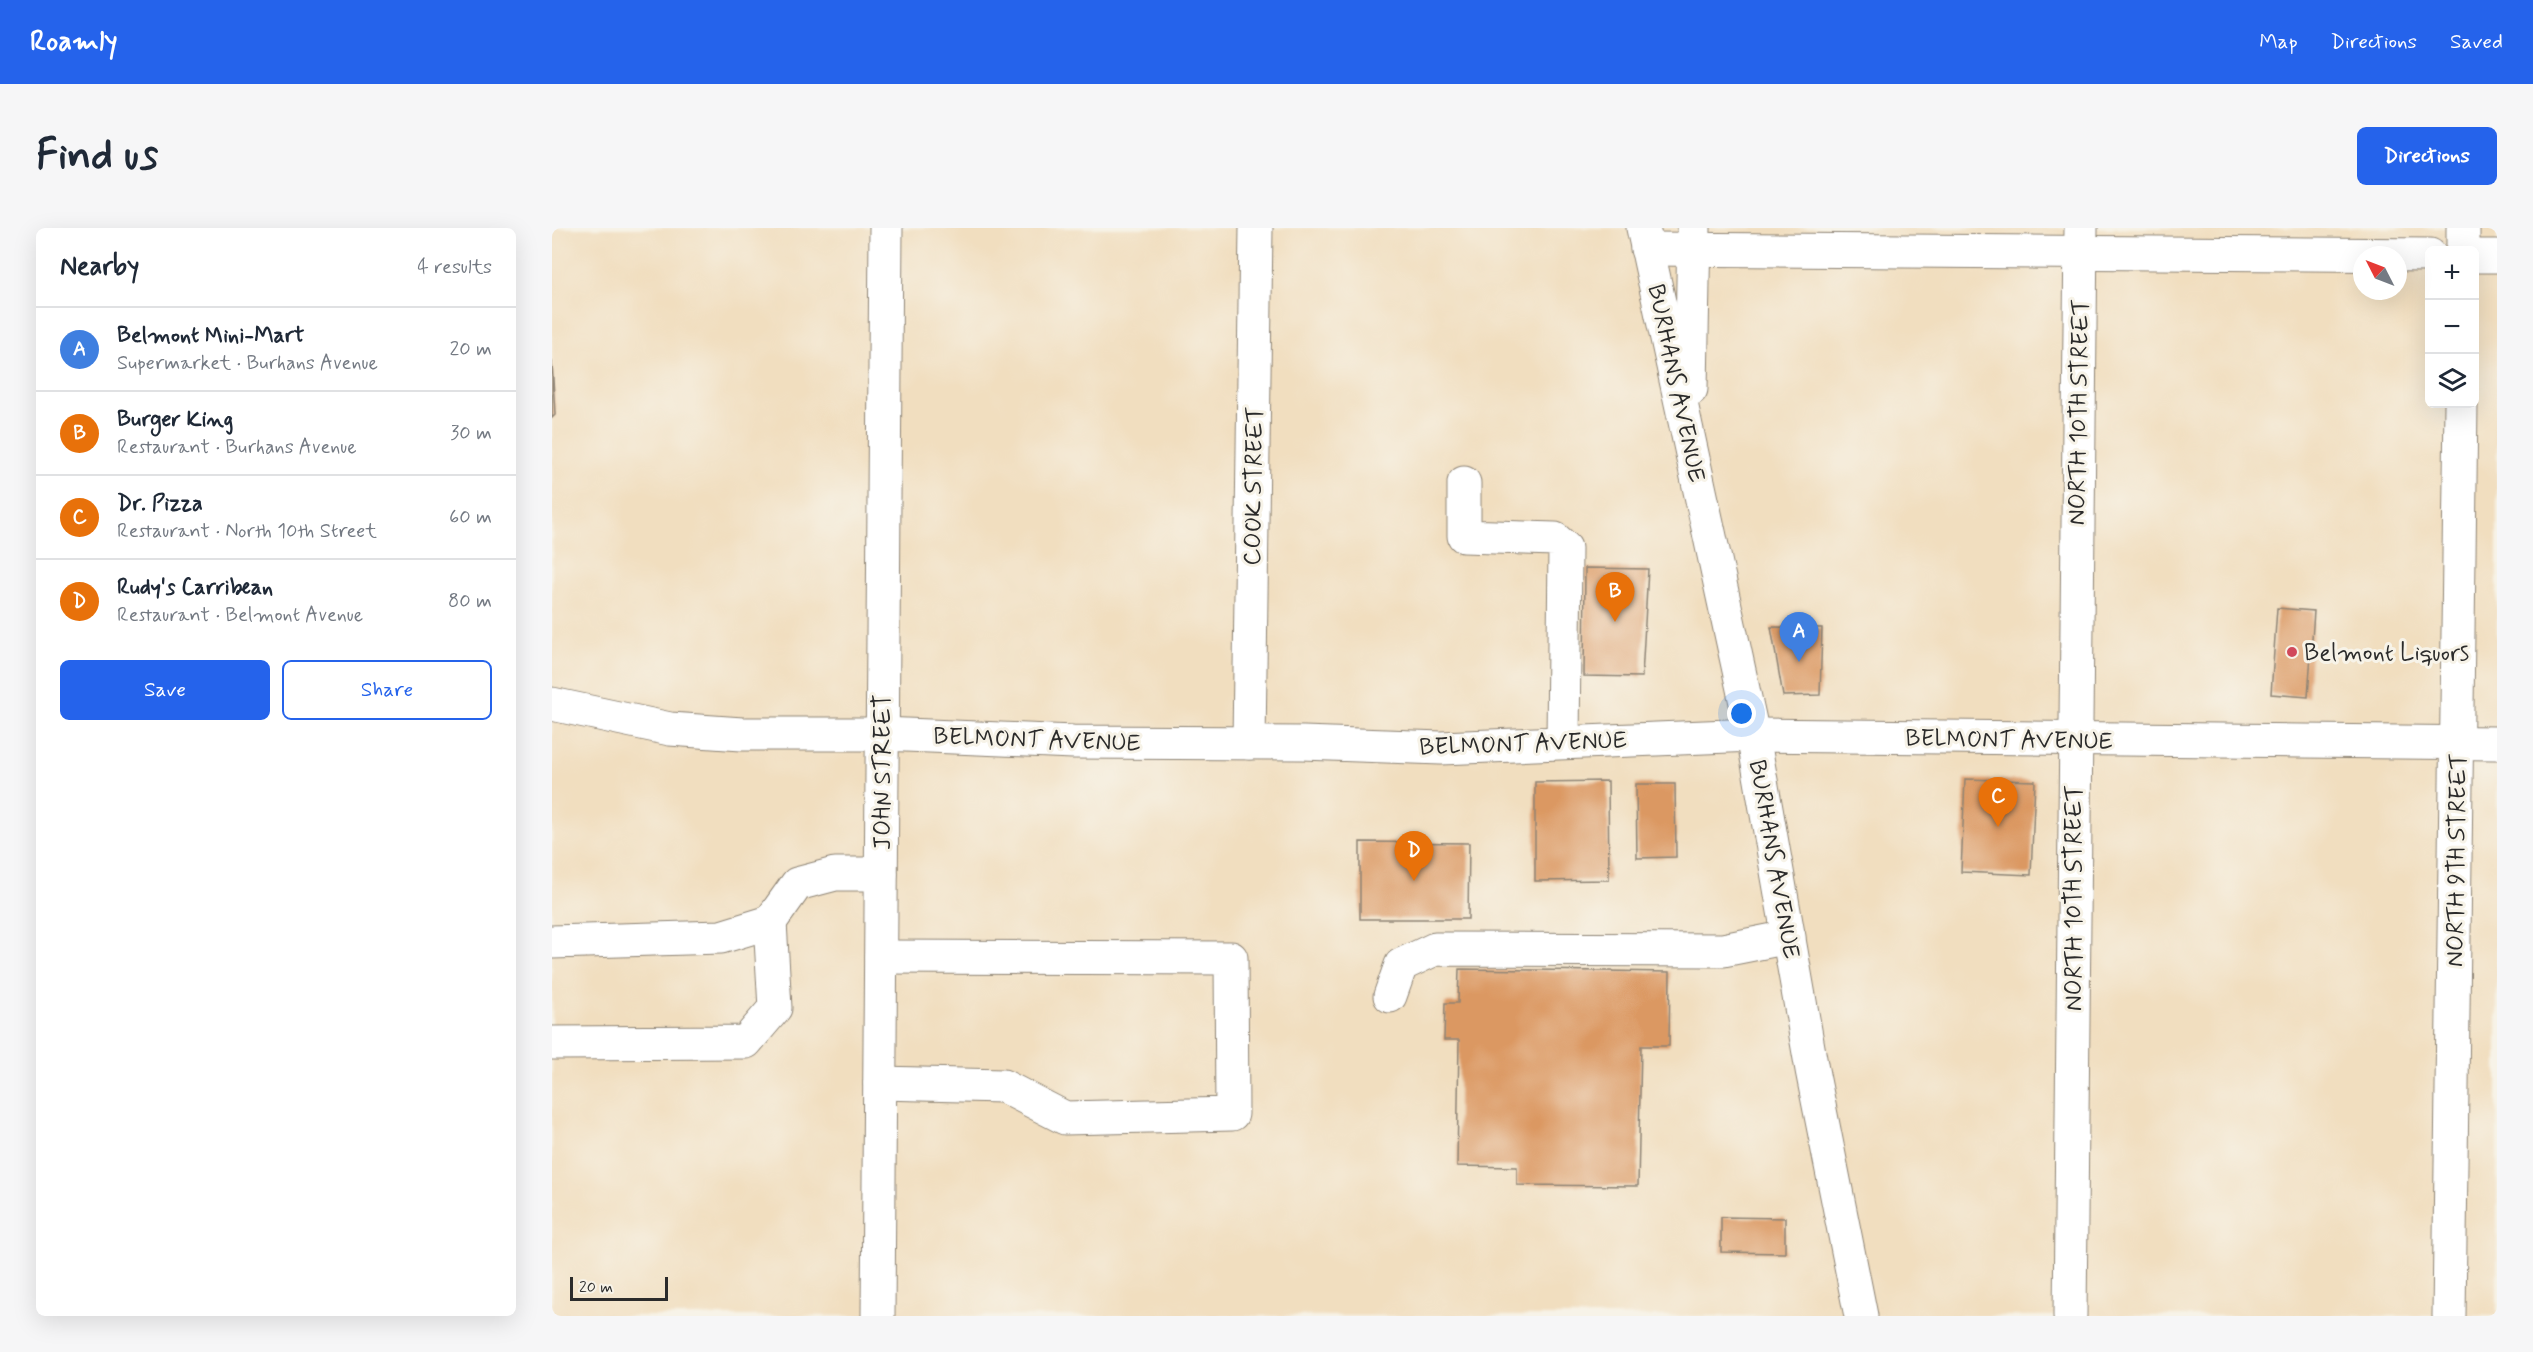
<!DOCTYPE html>
<meta charset="utf-8">
<style>
:root{--surface:#fff;--page:#f6f6f7;--text:#1f2937;--muted:#747a83;--line:#e0e1e3;--accent:#2563eb}
body{margin:0;font-family:Mynerve,sans-serif;background:var(--page);color:var(--text)}
.controls{position:absolute;right:18px;top:18px;display:grid;overflow:hidden;border-radius:9px;box-shadow:0 6px 24px #0002}
.controls button{width:54px;height:54px;display:grid;place-items:center;padding:0;border:0;border-bottom:2px solid var(--line);background:var(--surface);color:var(--text);font:30px sans-serif}
.compass{position:absolute;left:1801px;top:18px;width:54px;height:54px;border-radius:50%;background:var(--surface);box-shadow:0 6px 24px #0002;rotate:312deg}
.scale{position:absolute;left:18px;bottom:15px;width:98px;box-sizing:border-box;padding-left:6px;border:3px solid #2b2b2b;border-top:0;font-size:16px;line-height:21px;white-space:nowrap;color:#2b2b2b;-webkit-text-stroke:4px #f7f3e8;paint-order:stroke}
.you{position:absolute;left:1190px;top:486px;width:21px;height:21px;margin:-15px;border:4px solid #fff;border-radius:50%;background:#1a73e8;box-shadow:0 0 0 9px #1a73e833}
.badge{display:grid;place-items:center;width:39px;height:39px;border-radius:50%;background:var(--accent);color:#fff;font-size:20px;font-weight:700}
.pin{position:absolute;translate:-50% -50px;filter:drop-shadow(0 2px 3px #0008)}
.pin::after{content:'';position:absolute;top:32px;width:21px;height:18px;background:inherit;clip-path:polygon(0 0,100% 0,50% 100%)}
.list{margin:0;padding:0;list-style:none}
h2{display:flex;justify-content:space-between;align-items:center;height:78px;margin:0;padding:0 24px;font-size:26px}
h2 small{font-size:20px;font-weight:400;color:var(--muted)}
.list li{display:grid;grid-template-columns:39px 1fr auto;gap:18px;align-items:center;box-sizing:border-box;height:84px;padding:0 24px;border-top:2px solid var(--line)}
.list b{display:block;font-size:22px;white-space:nowrap}
.list p{margin:0;font-size:20px;white-space:nowrap;color:var(--muted)}
.list em{font-size:20px;font-style:normal;color:var(--muted)}
.actions{display:flex;gap:12px;padding:18px 24px}
.actions a{flex:1;padding:14px 0;border:2px solid var(--accent);border-radius:9px;text-align:center;font-size:21px;color:var(--accent)}
.actions .main{background:var(--accent);color:#fff}
.icon{flex:none;width:33px;height:33px;fill:none;stroke:currentColor;stroke-width:2;stroke-linecap:round;stroke-linejoin:round}
.map{position:relative;flex:none;width:1945px;height:1088px;overflow:hidden;border-radius:9px}
header{display:flex;align-items:center;gap:36px;box-sizing:border-box;height:84px;padding:0 30px;background:var(--accent);color:#fff}
header strong{font-size:28px}
nav{display:flex;gap:33px;margin-inline-start:auto;font-size:21px}
.intro{display:flex;align-items:center;justify-content:space-between;box-sizing:border-box;height:144px;padding:0 36px}
h1{margin:0;font-size:42px}
.button{padding:15px 27px;border-radius:9px;background:var(--accent);color:#fff;font-size:21px;font-weight:700}
main{display:flex;gap:36px;padding:0 36px}
aside{flex:1;background:var(--surface);border-radius:9px;box-shadow:0 6px 24px #0002}
.map>svg:first-child{display:block}
.building{fill:#db9862}
.lines{fill:none;stroke-linecap:round;stroke-linejoin:round}
.minor-casing{stroke:#8e8475;stroke-width:35}
.major-casing{stroke:#8e8475;stroke-width:35}
.minor{stroke:#fff;stroke-width:33}
.major{stroke:#fff;stroke-width:33}
.poi-dot{fill:#d1495b;stroke:#f7f3e8;stroke-width:2}
.labels{text-anchor:middle;stroke-width:6;stroke-linejoin:round;paint-order:stroke}
.street-label{font-size:24px;fill:#2b2b2b;stroke:#f7f3e8}
.poi-label{font-size:24px;fill:#2b2b2b;stroke:#f7f3e8;text-anchor:start}
</style>
<header>
<strong>Roamly</strong>
<nav><a>Map</a><a>Directions</a><a>Saved</a></nav>
</header>
<div class="intro"><h1>Find us</h1><a class="button">Directions</a></div>
<main>
<aside>
<h2>Nearby<small>4 results</small></h2>
<ul class="list">
<li><span class="badge" style="background:#3f7fe0">A</span><div><b>Belmont Mini-Mart</b><p>Supermarket · Burhans Avenue</p></div><em>20 m</em></li>
<li><span class="badge" style="background:#e8710a">B</span><div><b>Burger King</b><p>Restaurant · Burhans Avenue</p></div><em>30 m</em></li>
<li><span class="badge" style="background:#e8710a">C</span><div><b>Dr. Pizza</b><p>Restaurant · North 10th Street</p></div><em>60 m</em></li>
<li><span class="badge" style="background:#e8710a">D</span><div><b>Rudy's Carribean</b><p>Restaurant · Belmont Avenue</p></div><em>80 m</em></li>
</ul>
<div class="actions"><a class="main">Save</a><a>Share</a></div>
</aside>
<div class="map">
<svg width="1945" height="1088" viewBox="0 0 1945 1088">
<rect width="100%" height="100%" fill="#f7f3e8"/>
<filter id="ink" filterUnits="userSpaceOnUse"><feTurbulence type="fractalNoise" baseFrequency=".0167" numOctaves="2"/><feDisplacementMap in="SourceGraphic" scale="12" xChannelSelector="R" yChannelSelector="G"/><feConvolveMatrix kernelMatrix="1 2 1 2 8 2 1 2 1" color-interpolation-filters="sRGB"/></filter>
<filter id="wash" filterUnits="userSpaceOnUse"><feTurbulence type="fractalNoise" baseFrequency=".008" numOctaves="4" result="noise"/><feDisplacementMap in="SourceGraphic" scale="24" xChannelSelector="R" yChannelSelector="G"/><feGaussianBlur stdDeviation="1.35" result="paint"/><feColorMatrix in="noise" values="0 0 0 0 0 0 0 0 0 0 0 0 0 0 0 0 0 1.4 0 .05"/><feComposite in="paint" operator="in"/></filter>
<g filter="url(#wash)">
<rect width="100%" height="100%" fill="#f1debf"/>
<g id="blocks">
<g class="building">
<polygon points="0,133 3,187 0,190"/>
<polygon points="1033,340 1096,341 1090,449 1032,448"/>
<polygon points="1725,380 1762,383 1756,469 1719,466"/>
<polygon points="1219,399 1270,400 1268,467 1231,468"/>
<polygon points="1413,551 1483,553 1479,647 1409,644"/>
<polygon points="1056,553 1057,652 983,653 983,554"/>
<polygon points="1084,556 1123,556 1124,629 1085,630"/>
<polygon points="808,614 917,615 916,691 808,691"/>
<polygon points="907,741 1118,744 1117,818 1089,818 1086,958 965,957 965,939 905,938 907,812 892,812 893,775 906,775"/>
<polygon points="1169,989 1233,990 1233,1025 1169,1024"/>
</g>
</g>
</g>
<g filter="url(#ink)">
<use href="#blocks" fill-opacity="0" stroke="#8e8475" stroke-width="1.5"/>
<g class="lines">
<g class="minor-casing">
<g id="minor">
<polyline points="1091,0 1201,507 1260,842 1309,1088"/>
<polyline points="1095,21 1878,27"/>
<polyline points="1911,22 1911,0"/>
<polyline points="1922,28 1945,28"/>
<polyline points="1139,161 1142,0"/>
<polyline points="912,255 912,308 1003,311 1013,320 1011,514"/>
<polyline points="697,515 704,0"/>
<polyline points="0,714 169,709 218,694 245,656 283,646 329,646"/>
<polyline points="838,768 849,737 883,721 1171,722 1237,709"/>
<polyline points="0,815 194,814 223,780 218,694"/>
<polyline points="328,855 451,858 513,890 680,886 679,730 329,729"/>
<polyline points="326,1088 334,0"/>
<polyline points="1518,1088 1529,0"/>
<polyline points="1897,1088 1909,176"/>
</g>
</g>
<g class="major-casing">
<polyline id="major" points="0,476 118,501 190,506 330,506 521,514 751,515 889,520 1201,507 1945,515"/>
</g>
<use href="#minor" class="minor"/>
<use href="#major" class="major"/>
</g>
</g>
<circle class="poi-dot" cx="1740" cy="424" r="6"/>
<g class="labels">
<g class="street-label">
<text transform="translate(1125 155) rotate(78)" y="8">BURHANS AVENUE</text>
<text transform="translate(1526 184) rotate(-89)" y="8">NORTH 10TH STREET</text>
<text transform="translate(701 258) rotate(-89)" y="8">COOK STREET</text>
<text transform="translate(485 511) rotate(2)" y="8">BELMONT AVENUE</text>
<text transform="translate(1457 511) rotate(1)" y="8">BELMONT AVENUE</text>
<text transform="translate(971 515) rotate(-2)" y="8">BELMONT AVENUE</text>
<text transform="translate(330 544) rotate(-90)" y="8">JOHN STREET</text>
<text transform="translate(1223 631) rotate(80)" y="8">BURHANS AVENUE</text>
<text transform="translate(1904 632) rotate(-89)" y="8">NORTH 9TH STREET</text>
<text transform="translate(1521 670) rotate(-90)" y="8">NORTH 10TH STREET</text>
</g>
<g class="poi-label">
<text x="1752" y="432">Belmont Liquors</text>
</g>
</g>
</svg>
<div class="controls">
<button>+</button>
<button>−</button>
<button><svg class="icon" aria-label="layers" viewBox="0 0 24 24"><path d="M12 4l9 5-9 5-9-5zM3 14l9 5 9-5"/></svg></button>
</div>
<svg class="compass" viewBox="-18 -18 36 36"><path d="M0-13l5 13h-10z" fill="#e53935"/><path d="M0 13l5-13h-10z" fill="#747a83"/></svg>
<div class="scale">20 m</div>
<div class="you"></div>
<div class="pin badge" style="left:1247px;top:434px;background:#3f7fe0">A</div>
<div class="pin badge" style="left:1063px;top:394px;background:#e8710a">B</div>
<div class="pin badge" style="left:1446px;top:599px;background:#e8710a">C</div>
<div class="pin badge" style="left:862px;top:653px;background:#e8710a">D</div>
</div>
</main>
